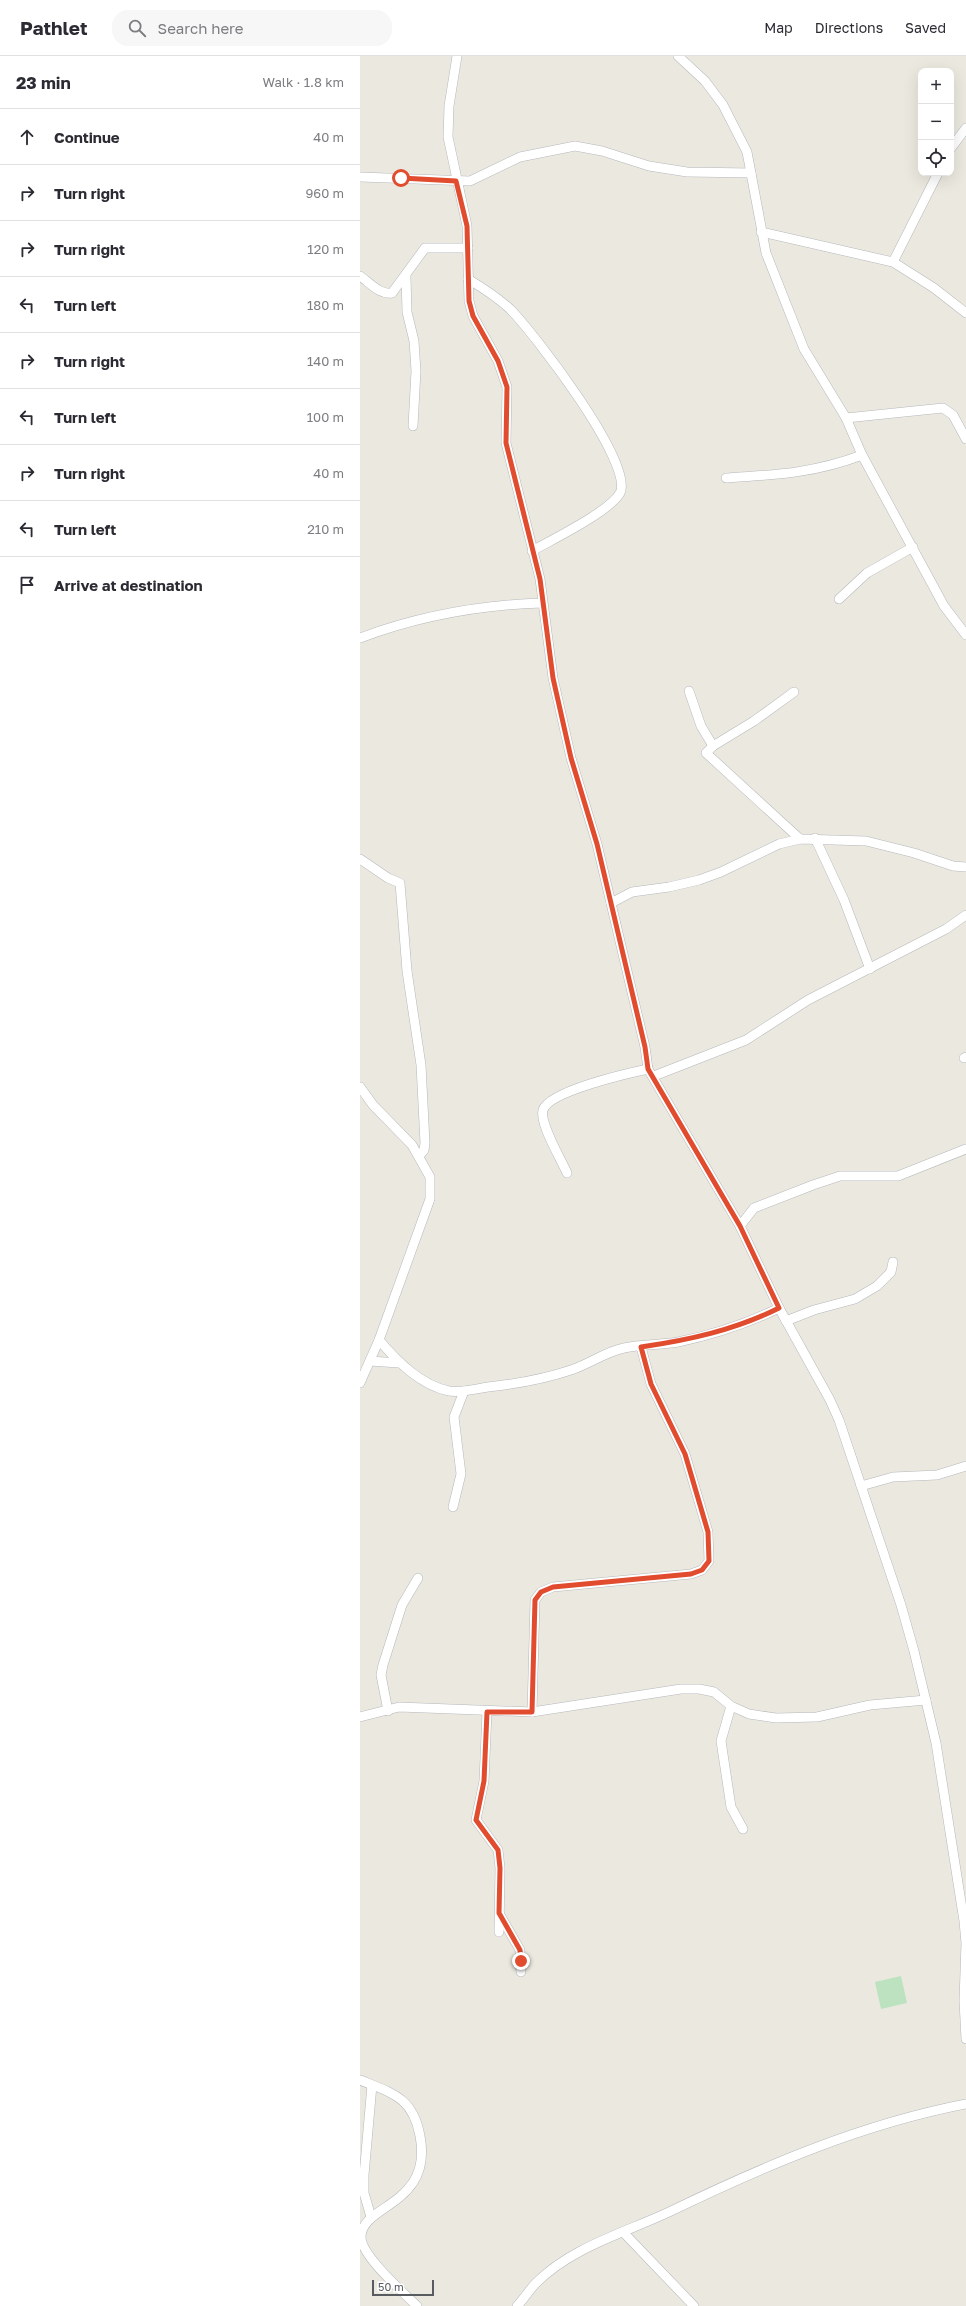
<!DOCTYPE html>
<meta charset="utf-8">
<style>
:root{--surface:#fff;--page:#f7f7f7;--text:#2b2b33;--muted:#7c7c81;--line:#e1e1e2}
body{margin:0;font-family:"Golos Text",sans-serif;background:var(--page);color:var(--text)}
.controls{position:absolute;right:12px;top:12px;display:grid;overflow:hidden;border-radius:8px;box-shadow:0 4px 16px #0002}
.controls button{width:36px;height:36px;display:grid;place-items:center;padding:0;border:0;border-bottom:1px solid var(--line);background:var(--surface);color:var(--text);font:20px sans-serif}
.scale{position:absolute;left:12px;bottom:10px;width:62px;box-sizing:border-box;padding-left:4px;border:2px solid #585b60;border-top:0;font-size:11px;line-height:14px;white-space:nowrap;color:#585b60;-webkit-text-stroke:3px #fff;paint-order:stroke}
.stop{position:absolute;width:12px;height:12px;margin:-9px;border:3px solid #e14c2f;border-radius:50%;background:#fff}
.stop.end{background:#e14c2f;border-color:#fff;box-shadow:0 1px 4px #0008}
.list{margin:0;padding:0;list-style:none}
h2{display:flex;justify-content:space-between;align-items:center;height:52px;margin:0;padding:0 16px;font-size:17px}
h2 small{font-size:13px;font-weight:400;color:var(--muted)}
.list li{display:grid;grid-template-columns:26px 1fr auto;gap:12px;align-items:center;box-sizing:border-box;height:56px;padding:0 16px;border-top:1px solid var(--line)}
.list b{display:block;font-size:15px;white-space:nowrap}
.list em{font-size:13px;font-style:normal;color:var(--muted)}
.icon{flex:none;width:22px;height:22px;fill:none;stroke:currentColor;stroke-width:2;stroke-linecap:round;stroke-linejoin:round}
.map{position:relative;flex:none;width:606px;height:2250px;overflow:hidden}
header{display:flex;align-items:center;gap:24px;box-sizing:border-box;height:56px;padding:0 20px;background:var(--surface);border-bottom:1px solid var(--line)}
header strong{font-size:19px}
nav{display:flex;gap:22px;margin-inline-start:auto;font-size:14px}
.search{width:280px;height:36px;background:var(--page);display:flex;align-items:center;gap:10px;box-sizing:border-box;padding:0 14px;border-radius:16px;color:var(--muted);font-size:15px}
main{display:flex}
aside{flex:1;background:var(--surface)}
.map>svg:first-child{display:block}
.green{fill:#bce2bf}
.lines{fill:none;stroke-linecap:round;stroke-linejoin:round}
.minor-casing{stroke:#b5b7bc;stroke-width:10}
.minor{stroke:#fff;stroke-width:9}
.route{stroke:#e14c2f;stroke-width:5}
</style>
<header>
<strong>Pathlet</strong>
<div class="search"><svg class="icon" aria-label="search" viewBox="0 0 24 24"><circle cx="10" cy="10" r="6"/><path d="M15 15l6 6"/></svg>Search here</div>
<nav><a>Map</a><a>Directions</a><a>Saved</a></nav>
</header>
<main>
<aside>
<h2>23 min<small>Walk · 1.8 km</small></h2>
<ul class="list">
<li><svg class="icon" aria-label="ahead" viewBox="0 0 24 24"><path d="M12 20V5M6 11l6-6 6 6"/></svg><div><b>Continue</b></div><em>40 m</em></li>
<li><svg class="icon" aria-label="right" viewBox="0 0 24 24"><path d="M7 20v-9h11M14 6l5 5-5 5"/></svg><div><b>Turn right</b></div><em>960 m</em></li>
<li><svg class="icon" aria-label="right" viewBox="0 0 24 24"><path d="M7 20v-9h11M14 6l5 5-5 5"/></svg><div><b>Turn right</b></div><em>120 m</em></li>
<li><svg class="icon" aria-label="left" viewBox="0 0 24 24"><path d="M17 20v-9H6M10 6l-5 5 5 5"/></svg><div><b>Turn left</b></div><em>180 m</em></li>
<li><svg class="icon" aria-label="right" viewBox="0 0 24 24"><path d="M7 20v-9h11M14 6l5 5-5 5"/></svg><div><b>Turn right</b></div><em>140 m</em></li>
<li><svg class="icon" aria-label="left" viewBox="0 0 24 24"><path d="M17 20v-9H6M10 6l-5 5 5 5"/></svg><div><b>Turn left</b></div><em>100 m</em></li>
<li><svg class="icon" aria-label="right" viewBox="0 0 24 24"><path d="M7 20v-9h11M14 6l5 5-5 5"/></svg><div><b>Turn right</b></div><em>40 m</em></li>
<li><svg class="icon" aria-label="left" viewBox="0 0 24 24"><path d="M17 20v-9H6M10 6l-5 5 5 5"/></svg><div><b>Turn left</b></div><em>210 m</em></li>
<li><svg class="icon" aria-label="arrive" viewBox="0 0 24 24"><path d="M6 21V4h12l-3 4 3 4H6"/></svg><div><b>Arrive at destination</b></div></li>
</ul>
</aside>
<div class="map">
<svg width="606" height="2250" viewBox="0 0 606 2250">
<rect width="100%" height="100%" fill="#ebe9df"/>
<polygon class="green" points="541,1920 547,1947 521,1953 515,1926"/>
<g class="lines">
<g class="minor-casing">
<g id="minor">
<polyline points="97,0 89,50 88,81 107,170 109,245 113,260 138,305 147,331 146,387 180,523 193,622 211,702 237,788 285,991 288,1013 380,1170 419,1252 470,1344 479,1364 541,1549 554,1595 576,1687 604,1865 606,1887 604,1945 606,1983"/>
<polyline points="318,0 345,25 363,49 387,96 406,197 444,293 486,362 502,399 584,550 606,579"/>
<polyline points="591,92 606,72"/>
<polyline points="0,121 110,125 160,101 215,90 242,95 289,110 327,116 391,117"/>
<polyline points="401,176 533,206 574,232 606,257"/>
<polyline points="533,206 578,117"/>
<path d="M0,220C10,227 20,239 32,237L65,192H108"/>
<polyline points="46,221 47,256 54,285 56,315 53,370"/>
<path d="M108,223C123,232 137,241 150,253C173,276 275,408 260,437C249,456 193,483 172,495"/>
<polyline points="486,362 583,352 593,359 606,383"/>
<path d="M366,422C415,419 455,417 502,399"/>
<polyline points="479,543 507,517 553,491"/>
<path d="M0,582C59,560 120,549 182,547"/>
<polyline points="329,635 341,670 353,690"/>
<polyline points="434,636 394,665 353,690 346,697 440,783"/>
<polyline points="455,782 484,844 510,913"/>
<polyline points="0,803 28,822 40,827 47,915 61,1009 65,1087 64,1094 59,1100"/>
<polyline points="251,847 272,836 309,831 339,824 361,816 419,788 440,783 506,785 554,797 593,810 606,811"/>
<polyline points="604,1002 606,1001"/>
<polyline points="294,1020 386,984 448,944 586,873 606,859"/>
<polyline points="0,1031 13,1049 52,1089 70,1121 70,1143 19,1284 0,1327"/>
<path d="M207,1117C201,1103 179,1067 183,1054C189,1035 269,1017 288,1013"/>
<polyline points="380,1170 394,1152 453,1129 480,1120 538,1120 606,1093"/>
<polyline points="426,1265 454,1254 495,1243 517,1230 531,1216 533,1206"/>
<path d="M19,1284C37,1305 60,1329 89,1335C101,1337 116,1333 128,1331C156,1328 184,1323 211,1314C229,1308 245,1296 264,1292C282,1288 301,1289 318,1286C352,1279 388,1267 419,1252"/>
<polyline points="10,1305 39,1307"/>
<polyline points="501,1430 533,1421 577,1419 606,1410"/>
<polyline points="93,1451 101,1418 94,1361 104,1335"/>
<polyline points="371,1650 361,1685 371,1751 383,1773"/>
<polyline points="28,1655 21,1619 23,1609 42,1549 58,1522"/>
<polyline points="127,1656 124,1725 116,1764 138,1794 140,1812 139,1876"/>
<polyline points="172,1656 175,1544 181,1536 193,1531 331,1518 342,1514 349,1505 348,1476 325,1398 291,1328 281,1291"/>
<polyline points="0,1661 39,1651 172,1656 321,1633 339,1633 354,1636 371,1650 389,1658 416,1662 457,1661 510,1649 566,1644"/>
<polyline points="140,1859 160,1894 161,1916"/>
<path d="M0,2024C32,2037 53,2041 60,2080C73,2149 3,2148 1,2180C0,2199 43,2236 57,2250"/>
<polyline points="11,2161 4,2137 4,2119 12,2029"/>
<polyline points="263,2176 334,2250"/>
<path d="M157,2250C164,2243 169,2234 176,2227C212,2191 264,2177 309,2156C404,2110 502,2068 606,2048"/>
</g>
</g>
<use href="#minor" class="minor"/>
</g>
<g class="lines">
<path class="route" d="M41,122L96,125L107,170L109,245L113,260L138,305L147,331L146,387L180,523L193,622L211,702L237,788L285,991L288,1013L380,1170L419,1252C375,1274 329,1284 281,1291L291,1328L325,1398L348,1476L349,1505L342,1514L331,1518L193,1531L181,1536L175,1544L172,1656H127L124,1725L116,1764L138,1794L140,1812L139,1857L160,1894L161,1905"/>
</g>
</svg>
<div class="controls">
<button>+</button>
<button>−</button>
<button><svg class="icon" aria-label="locate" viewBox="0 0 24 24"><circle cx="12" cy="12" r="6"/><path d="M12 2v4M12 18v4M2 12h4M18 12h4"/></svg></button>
</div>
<div class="scale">50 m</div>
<div class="stop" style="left:41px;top:122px"></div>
<div class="stop end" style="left:161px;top:1905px"></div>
</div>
</main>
